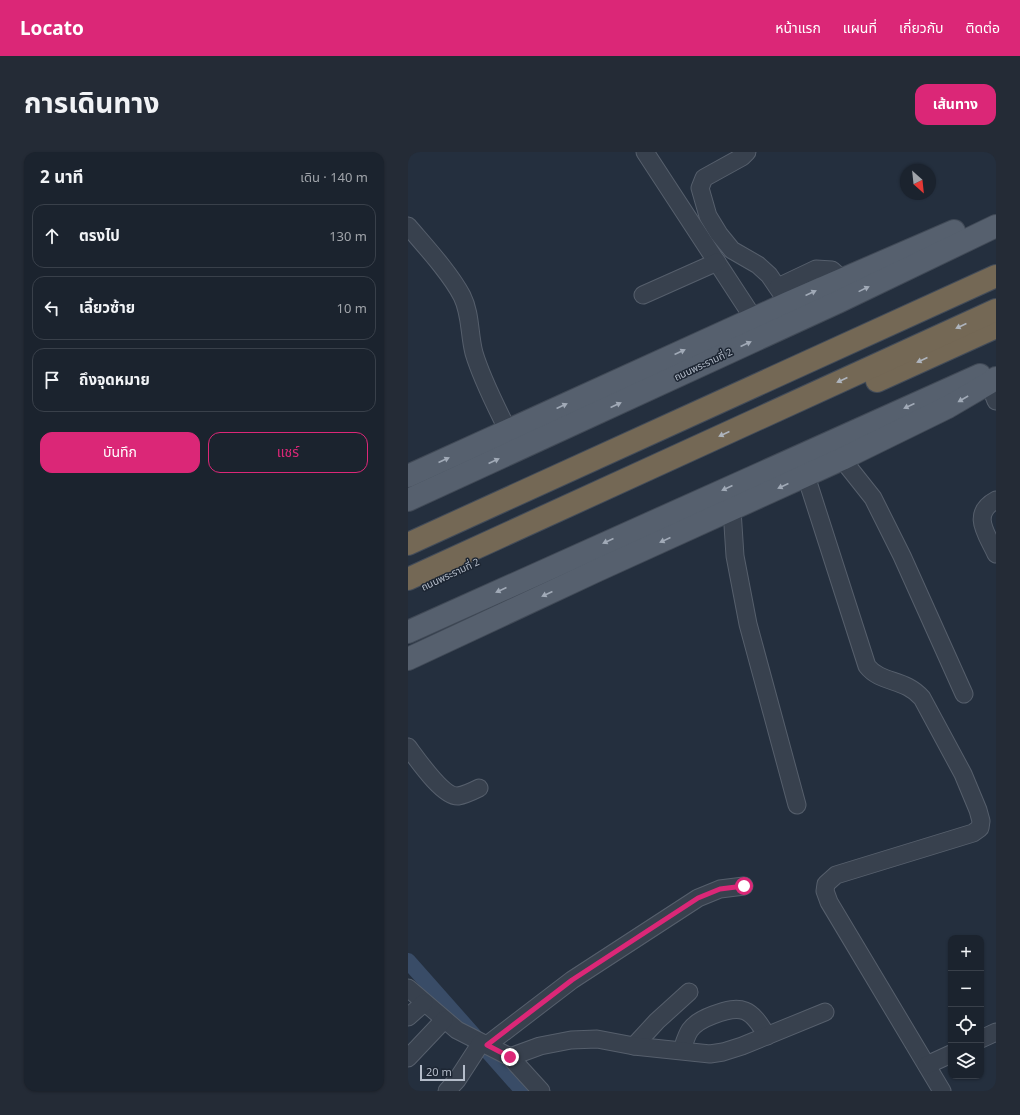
<!DOCTYPE html>
<html lang="th">
<meta charset="utf-8">
<style>
:root{--surface:#1b232e;--page:#242b36;--text:#f1f3f6;--muted:#a0a4aa;--line:#39404a;--accent:#db2777}
body{margin:0;font-family:"Noto Sans","Noto Sans Thai",sans-serif;background:var(--page);color:var(--text)}
.controls{position:absolute;right:12px;bottom:12px;display:grid;overflow:hidden;border-radius:8px;box-shadow:0 1px 3px #0004}
.controls button{width:36px;height:36px;display:grid;place-items:center;padding:0;border:0;border-bottom:1px solid var(--line);background:var(--surface);color:var(--text);font:20px sans-serif}
.compass{position:absolute;left:492px;top:12px;width:36px;height:36px;border-radius:50%;background:var(--surface);box-shadow:0 1px 3px #0004;rotate:153deg}
.scale{position:absolute;left:12px;bottom:10px;width:45px;box-sizing:border-box;padding-left:4px;border:2px solid #b4bcc9;border-top:0;font-size:11px;line-height:14px;white-space:nowrap;color:#b4bcc9;-webkit-text-stroke:3px #1d2633;paint-order:stroke}
.stop{position:absolute;width:12px;height:12px;margin:-9px;border:3px solid #db2777;border-radius:50%;background:#fff}
.stop.end{background:#db2777;border-color:#fff;box-shadow:0 1px 4px #0008}
.list{margin:0;padding:0;list-style:none}
h2{display:flex;justify-content:space-between;align-items:center;height:52px;margin:0;padding:0 16px;font-size:17px}
h2 small{font-size:13px;font-weight:400;color:var(--muted)}
.list li{display:grid;grid-template-columns:26px 1fr auto;gap:12px;align-items:center;box-sizing:border-box;height:64px;margin:0 8px 8px;padding:0 8px;border:1px solid var(--line);border-radius:12px}
.list b{display:block;font-size:15px;white-space:nowrap}
.list em{font-size:13px;font-style:normal;color:var(--muted)}
.actions{display:flex;gap:8px;padding:12px 16px}
.actions a{flex:1;padding:9px 0;border:1px solid var(--accent);border-radius:12px;text-align:center;font-size:14px;color:var(--accent)}
.actions .main{background:var(--accent);color:#fff}
.icon{flex:none;width:22px;height:22px;fill:none;stroke:currentColor;stroke-width:2;stroke-linecap:round;stroke-linejoin:round}
.map{position:relative;flex:none;width:588px;height:939px;overflow:hidden;border-radius:12px}
header{display:flex;align-items:center;gap:24px;box-sizing:border-box;height:56px;padding:0 20px;background:var(--accent);color:#fff}
header strong{font-size:19px}
nav{display:flex;gap:22px;margin-inline-start:auto;font-size:14px}
.intro{display:flex;align-items:center;justify-content:space-between;box-sizing:border-box;height:96px;padding:0 24px}
h1{margin:0;font-size:28px}
.button{padding:10px 18px;border-radius:12px;background:var(--accent);color:#fff;font-size:14px;font-weight:700}
main{display:flex;gap:24px;padding:0 24px}
aside{flex:1;background:var(--surface);border-radius:12px;box-shadow:0 1px 3px #0004}
.map>svg:first-child{display:block}
.lines{fill:none;stroke-linecap:round;stroke-linejoin:round}
.canal{stroke:#394c67;stroke-width:16}
.minor-casing{stroke:#565f6c;stroke-width:19}
.major-casing{stroke:#414a57;stroke-width:24}
.highway-casing{stroke:#434c59;stroke-width:24}
.minor{stroke:#38414e;stroke-width:17}
.major{stroke:#56606e;stroke-width:22}
.highway{stroke:#746855;stroke-width:22}
.oneway{fill:#a1aab7}
.oneway2{fill:#aeb4bd}
.route{stroke:#db2777;stroke-width:5}
.labels{text-anchor:middle;stroke-width:3;stroke-linejoin:round;paint-order:stroke}
.street-label{font-size:10px;fill:#b4bcc9;stroke:#1d2633}
</style>
<header>
<strong>Locato</strong>
<nav><a>หน้าแรก</a><a>แผนที่</a><a>เกี่ยวกับ</a><a>ติดต่อ</a></nav>
</header>
<div class="intro"><h1>การเดินทาง</h1><a class="button">เส้นทาง</a></div>
<main>
<aside>
<h2>2 นาที<small>เดิน · 140 m</small></h2>
<ul class="list">
<li><svg class="icon" aria-label="ahead" viewBox="0 0 24 24"><path d="M12 20V5M6 11l6-6 6 6"/></svg><div><b>ตรงไป</b></div><em>130 m</em></li>
<li><svg class="icon" aria-label="left" viewBox="0 0 24 24"><path d="M17 20v-9H6M10 6l-5 5 5 5"/></svg><div><b>เลี้ยวซ้าย</b></div><em>10 m</em></li>
<li><svg class="icon" aria-label="arrive" viewBox="0 0 24 24"><path d="M6 21V4h12l-3 4 3 4H6"/></svg><div><b>ถึงจุดหมาย</b></div></li>
</ul>
<div class="actions"><a class="main">บันทึก</a><a>แชร์</a></div>
</aside>
<div class="map">
<svg width="588" height="939" viewBox="0 0 588 939">
<rect width="100%" height="100%" fill="#242f3e"/>
<g class="lines">
<polyline class="canal" points="0,809 115,939"/>
<g class="minor-casing">
<g id="minor">
<polyline points="237,0 346,167"/>
<polyline points="339,0 334,5 296,26 292,36 300,64 311,82 324,98 350,113 361,123 380,151"/>
<path d="M0,74C17,94 42,121 54,144C63,162 61,182 66,201C74,228 88,254 100,279"/>
<polyline points="370,135 408,117 424,118 434,127"/>
<polyline points="235,143 309,110"/>
<polyline points="581,231 588,249"/>
<polyline points="434,307 465,346 494,404 556,542"/>
<path d="M398,324L459,514C473,532 497,526 514,546L555,622L570,658L573,669L572,676L565,681L428,723L418,732L417,739L421,750L534,939"/>
<path d="M588,348C562,362 579,382 588,402"/>
<polyline points="324,358 327,404 340,472 389,653"/>
<path d="M0,595C9,607 35,645 50,644C57,643 65,639 71,636"/>
<polyline points="0,836 49,878 102,905 133,939"/>
<polyline points="0,865 16,851"/>
<polyline points="573,887 588,880"/>
<polyline points="79,893 164,828 290,746 312,737 336,734"/>
<polyline points="226,894 249,869 281,840"/>
<path d="M274,898C276,892 278,884 282,878C287,871 297,866 305,863C334,852 343,856 359,884"/>
<polyline points="102,905 132,894 163,888 189,887 226,894 302,902 315,900 334,894 417,860"/>
<polyline points="0,906 36,868"/>
<polyline points="519,913 543,902"/>
<polyline points="39,939 49,928 73,891"/>
</g>
</g>
<g class="major-casing">
<g id="major">
<polyline points="0,324 380,151 546,79"/>
<polyline points="0,348 430,150 588,74"/>
<polyline points="0,480 572,223"/>
<polyline points="0,507 188,419 434,307 540,255 581,231 588,226"/>
</g>
</g>
<g class="highway-casing">
<g id="highway">
<polyline points="469,229 588,175"/>
<polyline points="0,392 588,124"/>
<polyline points="0,427 588,158"/>
</g>
</g>
<use href="#minor" class="minor"/>
<use href="#major" class="major"/>
<use href="#highway" class="highway"/>
</g>
<defs><path id="oneway-solid" d="M-6-.8H1V-3.2L6.5 0L1 3.2V.8H-6Z"/></defs>
<g class="oneway">
<use href="#oneway-solid" transform="translate(456 137) rotate(-26)"/>
<use href="#oneway-solid" transform="translate(403 141) rotate(-24)"/>
<use href="#oneway-solid" transform="translate(338 192) rotate(-25)"/>
<use href="#oneway-solid" transform="translate(272 200) rotate(-25)"/>
<use href="#oneway-solid" transform="translate(555 247) rotate(150)"/>
<use href="#oneway-solid" transform="translate(208 253) rotate(-25)"/>
<use href="#oneway-solid" transform="translate(154 254) rotate(-25)"/>
<use href="#oneway-solid" transform="translate(501 254) rotate(156)"/>
<use href="#oneway-solid" transform="translate(36 308) rotate(-24)"/>
<use href="#oneway-solid" transform="translate(86 309) rotate(-25)"/>
<use href="#oneway-solid" transform="translate(375 334) rotate(155)"/>
<use href="#oneway-solid" transform="translate(319 336) rotate(156)"/>
<use href="#oneway-solid" transform="translate(257 388) rotate(156)"/>
<use href="#oneway-solid" transform="translate(200 389) rotate(156)"/>
<use href="#oneway-solid" transform="translate(93 438) rotate(156)"/>
<use href="#oneway-solid" transform="translate(139 442) rotate(155)"/>
</g>
<g class="oneway2">
<use href="#oneway-solid" transform="translate(553 174) rotate(155)"/>
<use href="#oneway-solid" transform="translate(514 208) rotate(156)"/>
<use href="#oneway-solid" transform="translate(434 228) rotate(155)"/>
<use href="#oneway-solid" transform="translate(316 282) rotate(155)"/>
</g>
<g class="lines">
<polyline class="route" points="102,905 79,893 164,828 290,746 312,737 336,734"/>
</g>
<g class="labels">
<g class="street-label">
<text transform="translate(295 212) rotate(-25)" y="4">ถนนพระรามที่ 2</text>
<text transform="translate(42 422) rotate(-25)" y="4">ถนนพระรามที่ 2</text>
</g>
</g>
</svg>
<div class="controls">
<button>+</button>
<button>−</button>
<button><svg class="icon" aria-label="locate" viewBox="0 0 24 24"><circle cx="12" cy="12" r="6"/><path d="M12 2v4M12 18v4M2 12h4M18 12h4"/></svg></button>
<button><svg class="icon" aria-label="layers" viewBox="0 0 24 24"><path d="M12 4l9 5-9 5-9-5zM3 14l9 5 9-5"/></svg></button>
</div>
<svg class="compass" viewBox="-18 -18 36 36"><path d="M0-13l5 13h-10z" fill="#e53935"/><path d="M0 13l5-13h-10z" fill="#a0a4aa"/></svg>
<div class="scale">20 m</div>
<div class="stop" style="left:336px;top:734px"></div>
<div class="stop end" style="left:102px;top:905px"></div>
</div>
</main>
